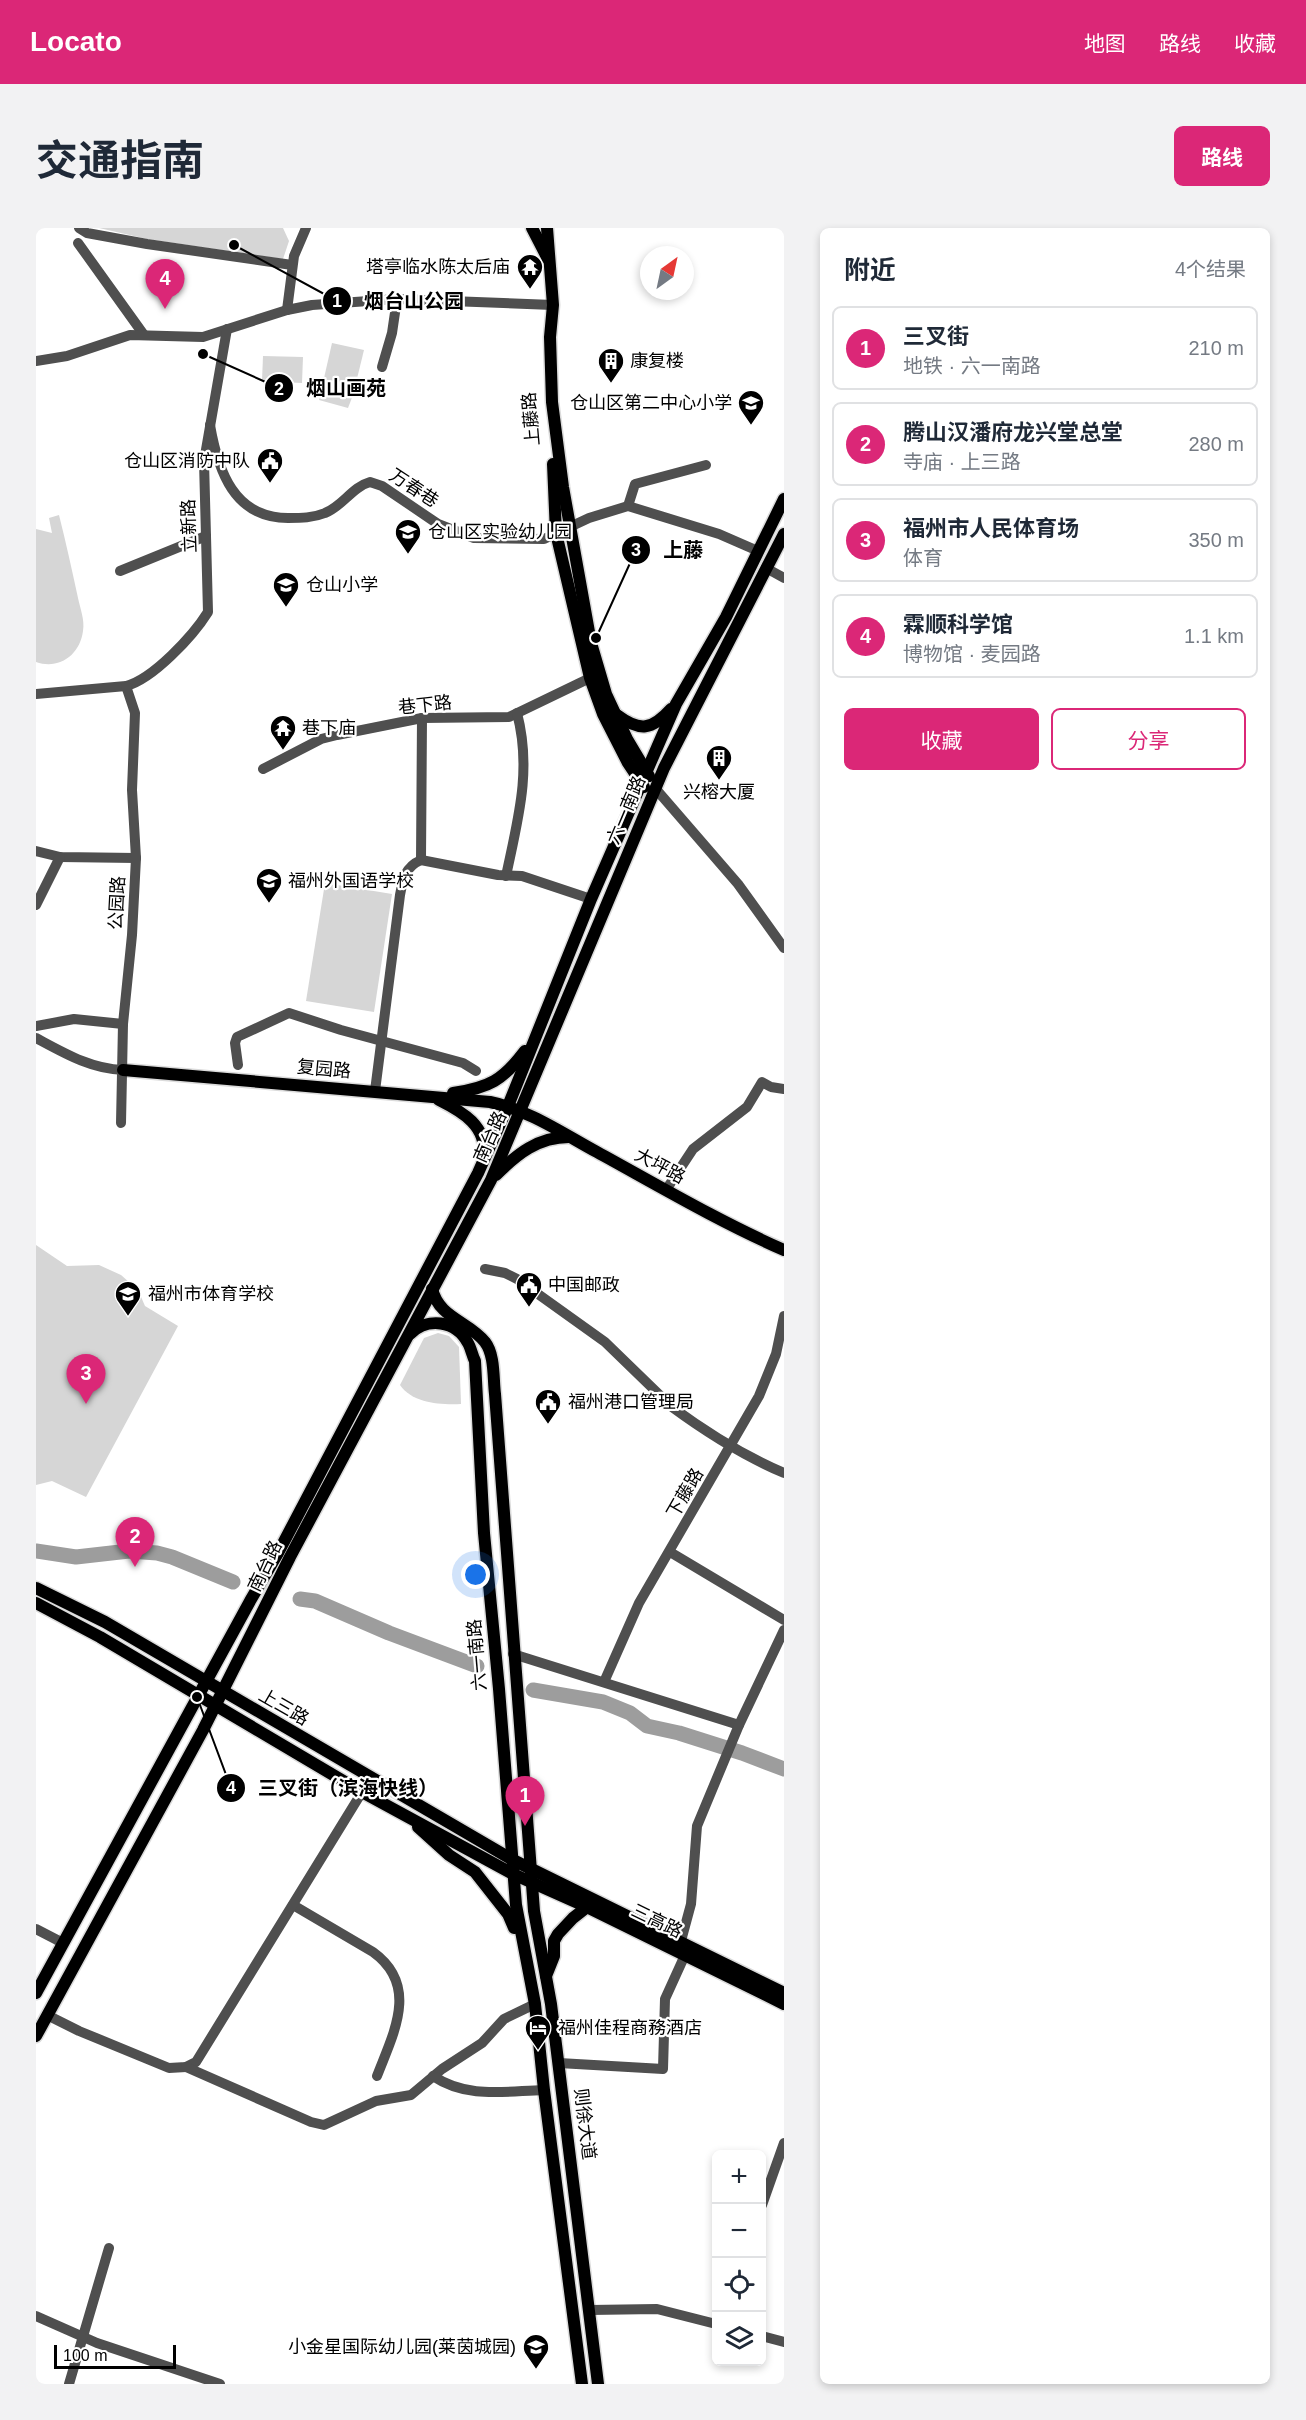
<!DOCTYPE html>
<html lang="zh">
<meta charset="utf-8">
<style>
:root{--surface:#fff;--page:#f2f2f3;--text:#1f2937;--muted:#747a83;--line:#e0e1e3;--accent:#db2777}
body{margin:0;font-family:Helvetica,"Noto Sans SC",sans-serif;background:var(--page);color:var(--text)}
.controls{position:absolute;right:18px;bottom:18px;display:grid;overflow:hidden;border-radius:9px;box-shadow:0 3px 9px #0003}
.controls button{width:54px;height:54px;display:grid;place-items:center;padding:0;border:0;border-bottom:2px solid var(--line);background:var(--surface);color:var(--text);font:30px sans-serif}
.compass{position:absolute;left:604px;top:18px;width:54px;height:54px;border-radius:50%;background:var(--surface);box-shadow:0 3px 9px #0003;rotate:33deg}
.scale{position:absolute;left:18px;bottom:15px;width:122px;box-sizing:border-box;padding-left:6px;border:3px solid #000;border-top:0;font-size:16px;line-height:21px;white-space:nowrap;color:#000;-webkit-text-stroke:4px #fff;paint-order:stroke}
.you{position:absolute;left:440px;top:1347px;width:21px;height:21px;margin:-15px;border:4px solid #fff;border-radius:50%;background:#1a73e8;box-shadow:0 0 0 9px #1a73e833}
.badge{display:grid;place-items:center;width:39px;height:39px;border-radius:50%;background:var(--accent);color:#fff;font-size:20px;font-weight:700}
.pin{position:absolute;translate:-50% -50px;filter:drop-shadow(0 2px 3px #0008)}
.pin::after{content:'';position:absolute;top:32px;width:21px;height:18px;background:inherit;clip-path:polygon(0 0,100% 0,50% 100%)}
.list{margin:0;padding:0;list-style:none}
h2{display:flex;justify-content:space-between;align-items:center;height:78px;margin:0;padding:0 24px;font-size:26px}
h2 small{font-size:20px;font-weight:400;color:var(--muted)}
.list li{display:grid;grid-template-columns:39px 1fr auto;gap:18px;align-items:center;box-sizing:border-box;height:84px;margin:0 12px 12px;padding:0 12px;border:2px solid var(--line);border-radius:9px}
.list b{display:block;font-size:22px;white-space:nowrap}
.list p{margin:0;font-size:20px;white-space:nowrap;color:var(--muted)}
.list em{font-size:20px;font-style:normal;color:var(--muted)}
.actions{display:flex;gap:12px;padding:18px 24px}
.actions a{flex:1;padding:14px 0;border:2px solid var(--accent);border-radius:9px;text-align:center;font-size:21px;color:var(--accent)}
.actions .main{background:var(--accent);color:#fff}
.icon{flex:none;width:33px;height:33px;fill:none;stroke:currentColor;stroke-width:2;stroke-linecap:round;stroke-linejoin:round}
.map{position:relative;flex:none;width:748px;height:2156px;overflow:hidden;border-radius:9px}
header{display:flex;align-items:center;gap:36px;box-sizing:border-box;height:84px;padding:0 30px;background:var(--accent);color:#fff}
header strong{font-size:28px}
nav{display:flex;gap:33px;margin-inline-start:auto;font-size:21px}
.intro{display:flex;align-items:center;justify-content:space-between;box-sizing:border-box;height:144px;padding:0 36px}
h1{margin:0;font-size:42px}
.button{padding:15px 27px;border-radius:9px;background:var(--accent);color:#fff;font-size:21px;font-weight:700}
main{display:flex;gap:36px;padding:0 36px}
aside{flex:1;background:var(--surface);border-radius:9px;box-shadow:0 3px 9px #0003}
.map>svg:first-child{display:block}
.green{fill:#d6d6d6}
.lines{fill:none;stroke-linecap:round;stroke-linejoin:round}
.river{stroke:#9d9d9d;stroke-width:15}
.major-casing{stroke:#dbdbdb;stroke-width:15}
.minor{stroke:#4f4f4f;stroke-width:10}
.major{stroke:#000;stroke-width:12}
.labels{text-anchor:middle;stroke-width:4.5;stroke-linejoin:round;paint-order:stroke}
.poi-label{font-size:18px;fill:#000;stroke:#fff;text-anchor:start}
.street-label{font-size:18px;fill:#000;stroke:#fff}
.leader{fill:none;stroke:#000;stroke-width:2}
.callout-dot{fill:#000;stroke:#fff;stroke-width:2}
.mark-label{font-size:18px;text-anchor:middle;font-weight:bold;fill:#fff}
.callout-label{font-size:20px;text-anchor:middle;font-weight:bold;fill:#000;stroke:#fff;stroke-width:4.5;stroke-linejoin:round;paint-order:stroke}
</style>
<header>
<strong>Locato</strong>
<nav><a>地图</a><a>路线</a><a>收藏</a></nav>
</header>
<div class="intro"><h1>交通指南</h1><a class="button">路线</a></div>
<main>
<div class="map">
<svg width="748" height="2156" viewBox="0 0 748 2156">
<rect width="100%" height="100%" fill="#fff"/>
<g class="green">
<polygon points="63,0 247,0 253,13 247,31 111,11"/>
<polygon points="296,115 328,122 317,167 312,180 283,172"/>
<polygon points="227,128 267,129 266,155 226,153"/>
<path d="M23,287C30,315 36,342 42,370C44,380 49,392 47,403C44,427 23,442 0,434V301L16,305L13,290Z"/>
<polygon points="289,655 356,666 338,784 270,773"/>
<polygon points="0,1017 31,1038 63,1037 85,1047 102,1062 109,1078 142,1098 50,1269 16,1253 0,1257"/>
<path d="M402,1105L413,1108L423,1119L425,1176C404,1177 376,1175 364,1157L388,1110Z"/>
</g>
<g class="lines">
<g class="river">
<polyline points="0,1323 40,1329 93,1323 121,1325 136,1329 197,1354"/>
<polyline points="264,1371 279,1373 353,1405 441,1438"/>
<polyline points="497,1462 567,1474 594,1485 611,1498 643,1505 706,1525 748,1541"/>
</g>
<g class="major-casing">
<g id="major">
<polyline points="496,0 512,31"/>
<polyline points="511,0 517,77 514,109 516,174 527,259 555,415 570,466 591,511 613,548"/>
<polyline points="517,236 520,305 554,450 567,486 592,535 608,559"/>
<path d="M581,487C604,504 616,502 635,481"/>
<path d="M87,842L454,874C493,882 526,905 561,924C623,958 684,994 748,1022"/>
<path d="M417,865C453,860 467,852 489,823"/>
<path d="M403,872C427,884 451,898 448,928"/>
<path d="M460,947C481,926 502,909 533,909"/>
<path d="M396,1061C403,1090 432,1093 449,1114C459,1127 457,1150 459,1166L498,1683L515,1776L562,2156"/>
<path d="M374,1106C391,1089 420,1092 432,1115C435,1120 436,1127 439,1133L448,1305L463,1461L480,1677L499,1776L508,1862L546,2156"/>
<polyline points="0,1360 69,1394 477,1632 748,1765"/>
<polyline points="0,1375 64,1409 326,1564 477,1646 551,1679 748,1776"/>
<polyline points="382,1599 413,1627 439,1644 472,1686 478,1700"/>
<polyline points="510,1748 518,1728 518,1713 522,1706 537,1690 551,1679"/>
<polyline points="0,1765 214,1373 242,1325 442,945 472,878 555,671 640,476 690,389 748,271"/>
<polyline points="0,1808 167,1502 254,1329 455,952 628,540 748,306"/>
</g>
</g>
<g class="minor">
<polyline points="43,0 51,5 111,16 256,37"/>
<polyline points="42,15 108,107"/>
<polyline points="251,82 258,28 270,0"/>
<polyline points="0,133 31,128 94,107 167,109 251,82 276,77 361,71 517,77"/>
<polyline points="346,139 356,105 361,71"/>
<path d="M174,197C182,243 198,290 252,290C265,290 277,290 289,285C307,278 316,259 334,254L346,258L402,296L438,310L508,311L553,290L592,278L683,306L722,323"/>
<polyline points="592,278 599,256 670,237"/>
<polyline points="730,340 748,350"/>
<polyline points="84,343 170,308"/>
<path d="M0,466L90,458C117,451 157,408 172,384L168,233L191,101"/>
<polyline points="227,541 285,511 301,507 386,490 473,489 554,450"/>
<polyline points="619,560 702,656 748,720"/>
<polyline points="0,623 24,629 100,630"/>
<polyline points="385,632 462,647 486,648 555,671"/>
<polyline points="385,632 386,490"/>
<path d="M470,648C482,591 496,542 481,485"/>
<polyline points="0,677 24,629"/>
<polyline points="0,798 38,791 87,796"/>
<path d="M0,810C28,825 55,841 87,842"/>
<polyline points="202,837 199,815 201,809 253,785 305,802 427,835 440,843"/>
<path d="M339,863L364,667C367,651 369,639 385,632"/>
<polyline points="85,895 87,796 96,707 100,630 96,562 99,485 90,458"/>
<polyline points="630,962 657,921 711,879 726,854 735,859 748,861"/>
<path d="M449,1041L469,1045L481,1051L569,1114L636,1179C670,1204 708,1228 748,1245"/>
<polyline points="634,1324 748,1392"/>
<polyline points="477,1426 703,1497"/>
<polyline points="568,1454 603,1375 723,1168 740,1126 748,1088"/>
<path d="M257,1677L337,1724C384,1758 357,1806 341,1848"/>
<polyline points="0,1701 27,1715"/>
<polyline points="645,1713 655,1676 661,1598 703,1497 748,1402"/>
<polyline points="11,1787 43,1803 133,1840 150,1839 160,1834 326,1564"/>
<polyline points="523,1835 627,1841 629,1771 649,1727"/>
<polyline points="150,1839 275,1894 288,1897 340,1873 375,1867 406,1841 446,1815 468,1791 499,1776"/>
<path d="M397,1848C431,1871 469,1863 508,1862"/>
<polyline points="726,1977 748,1915"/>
<polyline points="554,2082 621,2081 680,2096"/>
<polyline points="0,2088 61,2115 184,2156"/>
<polyline points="726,2108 748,2114"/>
<polyline points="33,2156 73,2020"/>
</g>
<use href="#major" class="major"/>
</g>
<defs>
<g id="temple-pin" transform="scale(1.35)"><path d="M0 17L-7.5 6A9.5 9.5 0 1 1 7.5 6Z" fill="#000" stroke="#fff"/><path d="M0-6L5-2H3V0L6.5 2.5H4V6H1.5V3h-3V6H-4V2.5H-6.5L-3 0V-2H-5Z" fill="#fff"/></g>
<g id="building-pin" transform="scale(1.35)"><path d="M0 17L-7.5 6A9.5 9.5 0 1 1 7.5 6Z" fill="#000" stroke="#fff"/><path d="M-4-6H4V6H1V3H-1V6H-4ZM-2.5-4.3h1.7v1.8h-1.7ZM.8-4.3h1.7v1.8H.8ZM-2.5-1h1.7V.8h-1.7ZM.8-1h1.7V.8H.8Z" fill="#fff"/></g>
<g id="school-pin" transform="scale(1.35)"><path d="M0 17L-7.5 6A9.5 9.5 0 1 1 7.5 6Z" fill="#000" stroke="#fff"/><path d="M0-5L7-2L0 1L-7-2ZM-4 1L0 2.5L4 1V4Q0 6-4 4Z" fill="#fff"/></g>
<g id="civic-pin" transform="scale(1.35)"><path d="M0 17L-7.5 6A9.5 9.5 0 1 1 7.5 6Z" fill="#000" stroke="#fff"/><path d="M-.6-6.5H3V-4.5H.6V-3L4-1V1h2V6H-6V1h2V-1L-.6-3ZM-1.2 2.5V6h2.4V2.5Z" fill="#fff"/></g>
<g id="hotel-pin" transform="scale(1.35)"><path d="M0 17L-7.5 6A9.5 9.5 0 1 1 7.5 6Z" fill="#000" stroke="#fff"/><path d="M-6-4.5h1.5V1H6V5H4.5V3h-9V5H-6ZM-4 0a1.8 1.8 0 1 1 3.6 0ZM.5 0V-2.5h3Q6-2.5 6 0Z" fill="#fff"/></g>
</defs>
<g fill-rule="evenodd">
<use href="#temple-pin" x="494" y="39"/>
<use href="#building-pin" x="575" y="133"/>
<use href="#school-pin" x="715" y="175"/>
<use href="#civic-pin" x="234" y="233"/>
<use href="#school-pin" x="372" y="304"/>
<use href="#school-pin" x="250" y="357"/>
<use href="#temple-pin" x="247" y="500"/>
<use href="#building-pin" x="683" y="530"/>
<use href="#school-pin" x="233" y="653"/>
<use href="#civic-pin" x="493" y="1057"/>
<use href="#school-pin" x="92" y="1066"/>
<use href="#civic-pin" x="512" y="1174"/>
<use href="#hotel-pin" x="502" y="1800"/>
<use href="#school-pin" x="500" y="2119"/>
</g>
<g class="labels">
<g class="poi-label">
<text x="474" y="45" text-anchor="end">塔亭临水陈太后庙</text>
<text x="594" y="139">康复楼</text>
<text x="696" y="181" text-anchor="end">仓山区第二中心小学</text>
<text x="214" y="239" text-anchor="end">仓山区消防中队</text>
<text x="392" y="310">仓山区实验幼儿园</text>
<text x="270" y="363">仓山小学</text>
<text x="266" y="506">巷下庙</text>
<text x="683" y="570" text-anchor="middle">兴榕大厦</text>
<text x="252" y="659">福州外国语学校</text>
<text x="512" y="1063">中国邮政</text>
<text x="112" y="1072">福州市体育学校</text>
<text x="532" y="1180">福州港口管理局</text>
<text x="522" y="1806">福州佳程商務酒店</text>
<text x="480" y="2125" text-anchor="end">小金星国际幼儿园(莱茵城园)</text>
</g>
<g class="street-label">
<text transform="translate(495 191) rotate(-95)" y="6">上藤路</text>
<text transform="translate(378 260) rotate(33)" y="6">万春巷</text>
<text transform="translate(153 298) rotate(-92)" y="6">立新路</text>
<text transform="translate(389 477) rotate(-6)" y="6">巷下路</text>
<text transform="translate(590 582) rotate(-67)" y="6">六一南路</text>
<text transform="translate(81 675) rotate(-87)" y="6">公园路</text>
<text transform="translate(288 841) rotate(5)" y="6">复园路</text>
<text transform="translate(454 909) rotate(-66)" y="6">南台路</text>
<text transform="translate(624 938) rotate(28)" y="6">大坪路</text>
<text transform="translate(649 1265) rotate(-60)" y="6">下藤路</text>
<text transform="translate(229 1338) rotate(-64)" y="6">南台路</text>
<text transform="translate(441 1427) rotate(-95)" y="6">六一南路</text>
<text transform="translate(248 1479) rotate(30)" y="6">上三路</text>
<text transform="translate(621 1693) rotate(26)" y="6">三高路</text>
<text transform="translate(549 1896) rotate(83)" y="6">则徐大道</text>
</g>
</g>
<path class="leader" d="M198 17L301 73M167 126L243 160M560 410L600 322M161 1469L195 1560"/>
<g class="callout-dot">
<circle cx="198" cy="17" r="6"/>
<circle cx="167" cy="126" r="6"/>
<circle cx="560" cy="410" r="6"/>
<circle cx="161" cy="1469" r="6"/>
<circle cx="301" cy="73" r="15"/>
<circle cx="243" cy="160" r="15"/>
<circle cx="600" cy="322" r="15"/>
<circle cx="195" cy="1560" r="15"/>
</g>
<g class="mark-label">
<text x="301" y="79">1</text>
<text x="243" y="167">2</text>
<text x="600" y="328">3</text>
<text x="195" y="1566">4</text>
</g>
<g class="callout-label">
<text x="378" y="80">烟台山公园</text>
<text x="310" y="167">烟山画苑</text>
<text x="647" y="329">上藤</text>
<text x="312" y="1567">三叉街（滨海快线）</text>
</g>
</svg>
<div class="controls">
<button>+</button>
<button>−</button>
<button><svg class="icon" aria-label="locate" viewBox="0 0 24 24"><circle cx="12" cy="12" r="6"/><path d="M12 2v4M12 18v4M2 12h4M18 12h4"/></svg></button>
<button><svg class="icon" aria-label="layers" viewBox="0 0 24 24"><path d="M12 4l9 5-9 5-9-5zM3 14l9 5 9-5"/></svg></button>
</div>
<svg class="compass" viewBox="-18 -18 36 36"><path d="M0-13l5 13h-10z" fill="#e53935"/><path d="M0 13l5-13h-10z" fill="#747a83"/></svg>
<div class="scale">100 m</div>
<div class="you"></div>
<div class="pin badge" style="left:489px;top:1598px">1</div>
<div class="pin badge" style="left:99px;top:1339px">2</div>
<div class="pin badge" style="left:50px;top:1176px">3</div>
<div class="pin badge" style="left:129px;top:81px">4</div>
</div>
<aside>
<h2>附近<small>4个结果</small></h2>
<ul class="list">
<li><span class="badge">1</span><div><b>三叉街</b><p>地铁 · 六一南路</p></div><em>210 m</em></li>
<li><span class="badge">2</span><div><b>腾山汉潘府龙兴堂总堂</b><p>寺庙 · 上三路</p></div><em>280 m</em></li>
<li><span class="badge">3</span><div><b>福州市人民体育场</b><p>体育</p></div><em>350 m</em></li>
<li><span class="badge">4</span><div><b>霖顺科学馆</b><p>博物馆 · 麦园路</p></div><em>1.1 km</em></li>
</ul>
<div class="actions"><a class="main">收藏</a><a>分享</a></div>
</aside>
</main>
